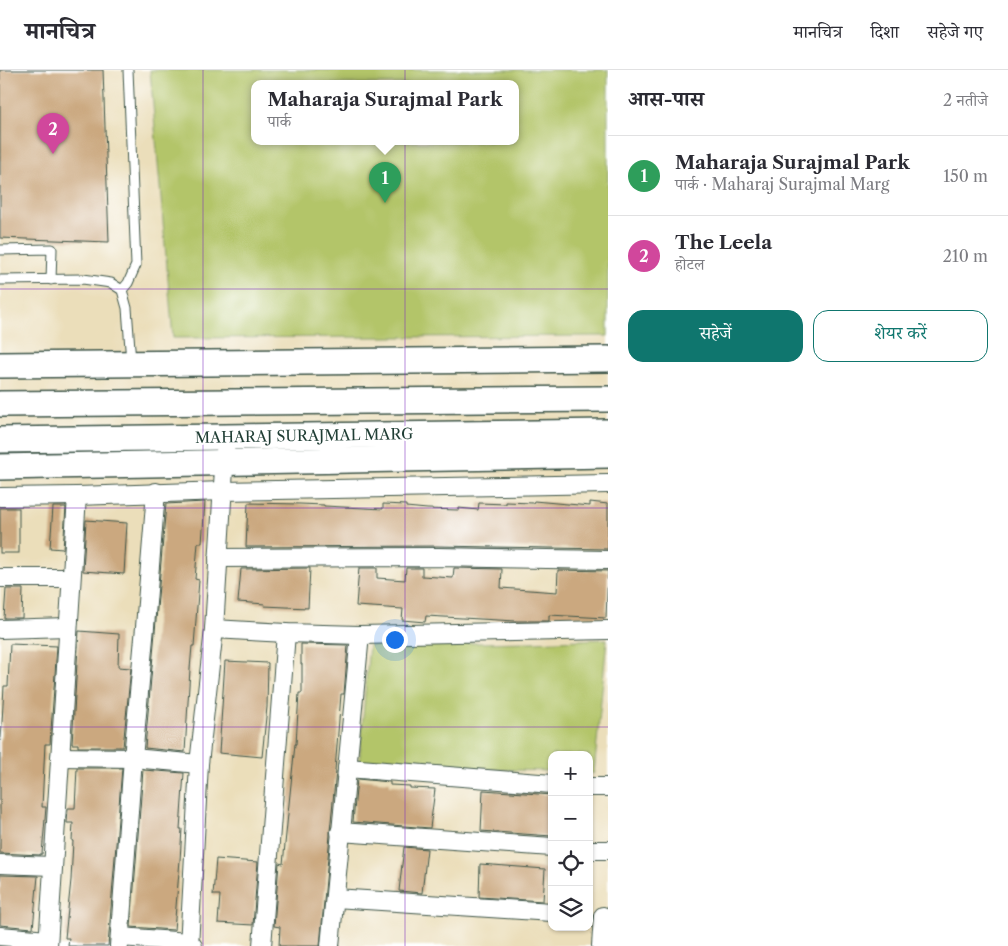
<!DOCTYPE html>
<html lang="hi">
<meta charset="utf-8">
<style>
:root{--surface:#fff;--page:#f7f7f7;--text:#2b2b33;--muted:#7c7c81;--line:#e1e1e2;--accent:#0f766e}
body{margin:0;font-family:"Libre Caslon Text","Noto Serif Devanagari",serif;background:var(--page);color:var(--text)}
.controls{position:absolute;right:15px;bottom:15px;display:grid;overflow:hidden;border-radius:10px;box-shadow:0 1px 4px #0004}
.controls button{width:45px;height:45px;display:grid;place-items:center;padding:0;border:0;border-bottom:1px solid var(--line);background:var(--surface);color:var(--text);font:25px sans-serif}
.you{position:absolute;left:394px;top:569px;width:18px;height:18px;margin:-12px;border:4px solid #fff;border-radius:50%;background:#1a73e8;box-shadow:0 0 0 8px #1a73e833}
.badge{display:grid;place-items:center;width:32px;height:32px;border-radius:50%;background:var(--accent);color:#fff;font-size:16px;font-weight:700}
.pin{position:absolute;translate:-50% -41px;filter:drop-shadow(0 1px 2px #0008)}
.pin::after{content:'';position:absolute;top:26px;width:18px;height:15px;background:inherit;clip-path:polygon(0 0,100% 0,50% 100%)}
.popup{position:absolute;left:251px;top:10px;width:268px;height:65px;box-sizing:border-box;display:grid;place-content:center;border-radius:10px;background:var(--surface);filter:drop-shadow(0 1px 4px #0005);font-size:16px;white-space:nowrap;color:var(--muted)}
.popup b{font-size:19px;color:var(--text)}
.popup::after{content:'';position:absolute;left:50%;top:100%;margin-left:-10px;border:10px solid transparent;border-top-color:var(--surface)}
.list{margin:0;padding:0;list-style:none}
h2{display:flex;justify-content:space-between;align-items:center;height:65px;margin:0;padding:0 20px;font-size:21px}
h2 small{font-size:16px;font-weight:400;color:var(--muted)}
.list li{display:grid;grid-template-columns:32px 1fr auto;gap:15px;align-items:center;box-sizing:border-box;height:80px;padding:0 20px;border-top:1px solid var(--line)}
.list b{display:block;font-size:19px;white-space:nowrap}
.list p{margin:0;font-size:16px;white-space:nowrap;color:var(--muted)}
.list em{font-size:16px;font-style:normal;color:var(--muted)}
.actions{display:flex;gap:10px;padding:15px 20px}
.actions a{flex:1;padding:11px 0;border:1px solid var(--accent);border-radius:15px;text-align:center;font-size:18px;color:var(--accent)}
.actions .main{background:var(--accent);color:#fff}
.icon{flex:none;width:28px;height:28px;fill:none;stroke:currentColor;stroke-width:2;stroke-linecap:round;stroke-linejoin:round}
.map{position:relative;flex:none;width:608px;height:876px;overflow:hidden}
header{display:flex;align-items:center;gap:30px;box-sizing:border-box;height:70px;padding:0 25px;background:var(--surface);border-bottom:1px solid var(--line)}
header strong{font-size:24px}
nav{display:flex;gap:28px;margin-inline-start:auto;font-size:18px}
main{display:flex}
aside{flex:1;background:var(--surface)}
.map>svg:first-child{display:block}
.green{fill:#b3c569;stroke:#69814e;fill-rule:evenodd}
.building{fill:#cba87f}
.lines{fill:none;stroke-linecap:round;stroke-linejoin:round}
.lane-casing{stroke:#3e5548;stroke-width:11}
.street-casing{stroke:#3e5548;stroke-width:20}
.secondary-casing{stroke:#3e5548;stroke-width:28}
.lane{stroke:#fff;stroke-width:9}
.street{stroke:#fff;stroke-width:18}
.secondary{stroke:#fff;stroke-width:25}
.grid{fill:none;stroke:#7b2cbf;stroke-width:1;stroke-opacity:0.55}
.labels{text-anchor:middle;stroke-width:4;stroke-linejoin:round;paint-order:stroke}
.street-label{font-size:15px;fill:#1f3d34;stroke:#fff}
</style>
<header>
<strong>मानचित्र</strong>
<nav><a>मानचित्र</a><a>दिशा</a><a>सहेजे गए</a></nav>
</header>
<main>
<div class="map">
<svg width="608" height="876" viewBox="0 0 608 876">
<rect width="100%" height="100%" fill="#fff"/>
<filter id="ink" filterUnits="userSpaceOnUse"><feTurbulence type="fractalNoise" baseFrequency=".02" numOctaves="2"/><feDisplacementMap in="SourceGraphic" scale="10" xChannelSelector="R" yChannelSelector="G"/><feConvolveMatrix kernelMatrix="1 2 1 2 8 2 1 2 1" color-interpolation-filters="sRGB"/></filter>
<filter id="wash" filterUnits="userSpaceOnUse"><feTurbulence type="fractalNoise" baseFrequency=".0096" numOctaves="4" result="noise"/><feDisplacementMap in="SourceGraphic" scale="20" xChannelSelector="R" yChannelSelector="G"/><feGaussianBlur stdDeviation="1.12" result="paint"/><feColorMatrix in="noise" values="0 0 0 0 0 0 0 0 0 0 0 0 0 0 0 0 0 1.4 0 .05"/><feComposite in="paint" operator="in"/></filter>
<g filter="url(#wash)">
<rect width="100%" height="100%" fill="#ebdeba"/>
<g class="green">
<path d="M150,0H608V266L173,268ZM255,14H515V72H255Z"/>
<polygon points="607,569 594,703 589,703 589,685 552,685 552,701 359,696 369,575 531,572"/>
</g>
<g id="blocks">
<g class="building">
<polygon points="0,0 103,0 109,172 0,168"/>
<polygon points="534,431 590,436 590,432 608,434 608,479 438,476 246,477 248,433 300,434 324,435 324,436 383,439 383,434 406,435 406,437 427,439 459,440 459,438 478,440 479,433 506,434 506,432 533,433"/>
<polygon points="205,432 202,473 198,473 195,509 199,510 194,576 192,576 190,599 185,682 145,678 166,434"/>
<polygon points="53,437 66,437 63,479 50,478"/>
<rect x="0" y="438" width="19" height="45"/>
<polygon points="86,450 127,453 124,504 83,501"/>
<polygon points="310,498 308,538 264,536 265,534 238,532 241,499"/>
<polygon points="359,498 377,498 377,508 405,510 406,498 422,498 422,506 453,508 454,498 502,499 501,518 557,522 558,500 608,501 606,548 549,545 549,551 516,551 426,546 425,552 402,550 403,539 356,536"/>
<polygon points="6,519 23,519 22,548 4,548"/>
<polygon points="79,561 119,564 118,597 131,598 123,677 78,677 78,674 72,674"/>
<polygon points="10,574 57,576 50,674 45,674 42,737 46,737 42,784 40,784 40,785 0,783 0,671 1,671 4,616 8,616"/>
<polygon points="301,574 348,575 344,624 341,624 335,701 336,701 330,761 330,765 320,876 279,876 280,857 274,856 279,793 283,794 295,674 296,674 299,623 302,623 302,594 301,594"/>
<polygon points="225,591 268,593 267,637 262,687 219,683"/>
<polygon points="77,698 122,698 108,876 68,876 69,868 65,868 71,810 73,771 72,771 73,753 67,753 68,738 75,738"/>
<polygon points="143,700 184,703 180,759 182,759 180,790 174,860 131,857"/>
<polygon points="357,709 390,712 390,715 410,716 410,718 435,719 430,758 353,752"/>
<polygon points="483,720 552,725 552,766 481,761"/>
<polygon points="404,777 427,779 422,823 399,821"/>
<polygon points="216,789 258,792 253,855 218,853 220,825 213,825"/>
<polygon points="480,794 545,799 543,831 479,827"/>
<polygon points="0,805 38,806 33,858 0,855"/>
</g>
</g>
</g>
<g filter="url(#ink)">
<use href="#blocks" fill-opacity="0" stroke="#3e5548" stroke-width="1"/>
<g class="lines">
<g class="lane-casing">
<g id="lane">
<polyline points="0,180 52,179 51,210"/>
<polyline points="0,210 83,209 111,213 122,220 127,238 131,292"/>
<polyline points="122,220 128,213 136,195 128,0"/>
</g>
</g>
<g class="street-casing">
<g id="street">
<polyline points="0,427 77,426 223,421 608,414"/>
<polyline points="218,488 438,487 608,490"/>
<polyline points="0,508 71,508"/>
<polyline points="0,559 68,557"/>
<polyline points="214,559 286,563 360,565 608,560"/>
<polyline points="60,687 133,688 199,694"/>
<polyline points="347,698 552,714"/>
<polyline points="589,717 608,717"/>
<polyline points="340,762 552,777"/>
<polyline points="589,780 608,780"/>
<polyline points="0,794 52,796"/>
<polyline points="335,828 552,842"/>
<polyline points="0,866 48,870"/>
<polyline points="120,867 189,872 193,876"/>
<polyline points="48,876 77,426"/>
<polyline points="119,876 133,688 145,557 156,422"/>
<polyline points="189,876 199,694 214,559 226,367"/>
<polyline points="262,876 286,563"/>
<polyline points="330,876 360,565"/>
<polyline points="601,876 603,846"/>
</g>
</g>
<g class="secondary-casing">
<g id="secondary">
<polyline points="0,295 608,289"/>
<polyline points="0,334 608,329"/>
<polyline points="0,370 608,362"/>
<polyline points="0,397 608,385"/>
</g>
</g>
<use href="#lane" class="lane"/>
<use href="#street" class="street"/>
<use href="#secondary" class="secondary"/>
</g>
</g>
<path class="grid" d="M203,0V876M405,0V876M0,219H608M0,438H608M0,657H608"/>
<g class="labels">
<g class="street-label">
<text transform="translate(304 366) rotate(-1)" y="5">MAHARAJ SURAJMAL MARG</text>
</g>
</g>
</svg>
<div class="controls">
<button>+</button>
<button>−</button>
<button><svg class="icon" aria-label="locate" viewBox="0 0 24 24"><circle cx="12" cy="12" r="6"/><path d="M12 2v4M12 18v4M2 12h4M18 12h4"/></svg></button>
<button><svg class="icon" aria-label="layers" viewBox="0 0 24 24"><path d="M12 4l9 5-9 5-9-5zM3 14l9 5 9-5"/></svg></button>
</div>
<div class="you"></div>
<div class="pin badge" style="left:385px;top:133px;background:#2e9e5b">1</div>
<div class="popup"><b>Maharaja Surajmal Park</b>पार्क</div>
<div class="pin badge" style="left:53px;top:84px;background:#d1479c">2</div>
</div>
<aside>
<h2>आस-पास<small>2 नतीजे</small></h2>
<ul class="list">
<li><span class="badge" style="background:#2e9e5b">1</span><div><b>Maharaja Surajmal Park</b><p>पार्क · Maharaj Surajmal Marg</p></div><em>150 m</em></li>
<li><span class="badge" style="background:#d1479c">2</span><div><b>The Leela</b><p>होटल</p></div><em>210 m</em></li>
</ul>
<div class="actions"><a class="main">सहेजें</a><a>शेयर करें</a></div>
</aside>
</main>
